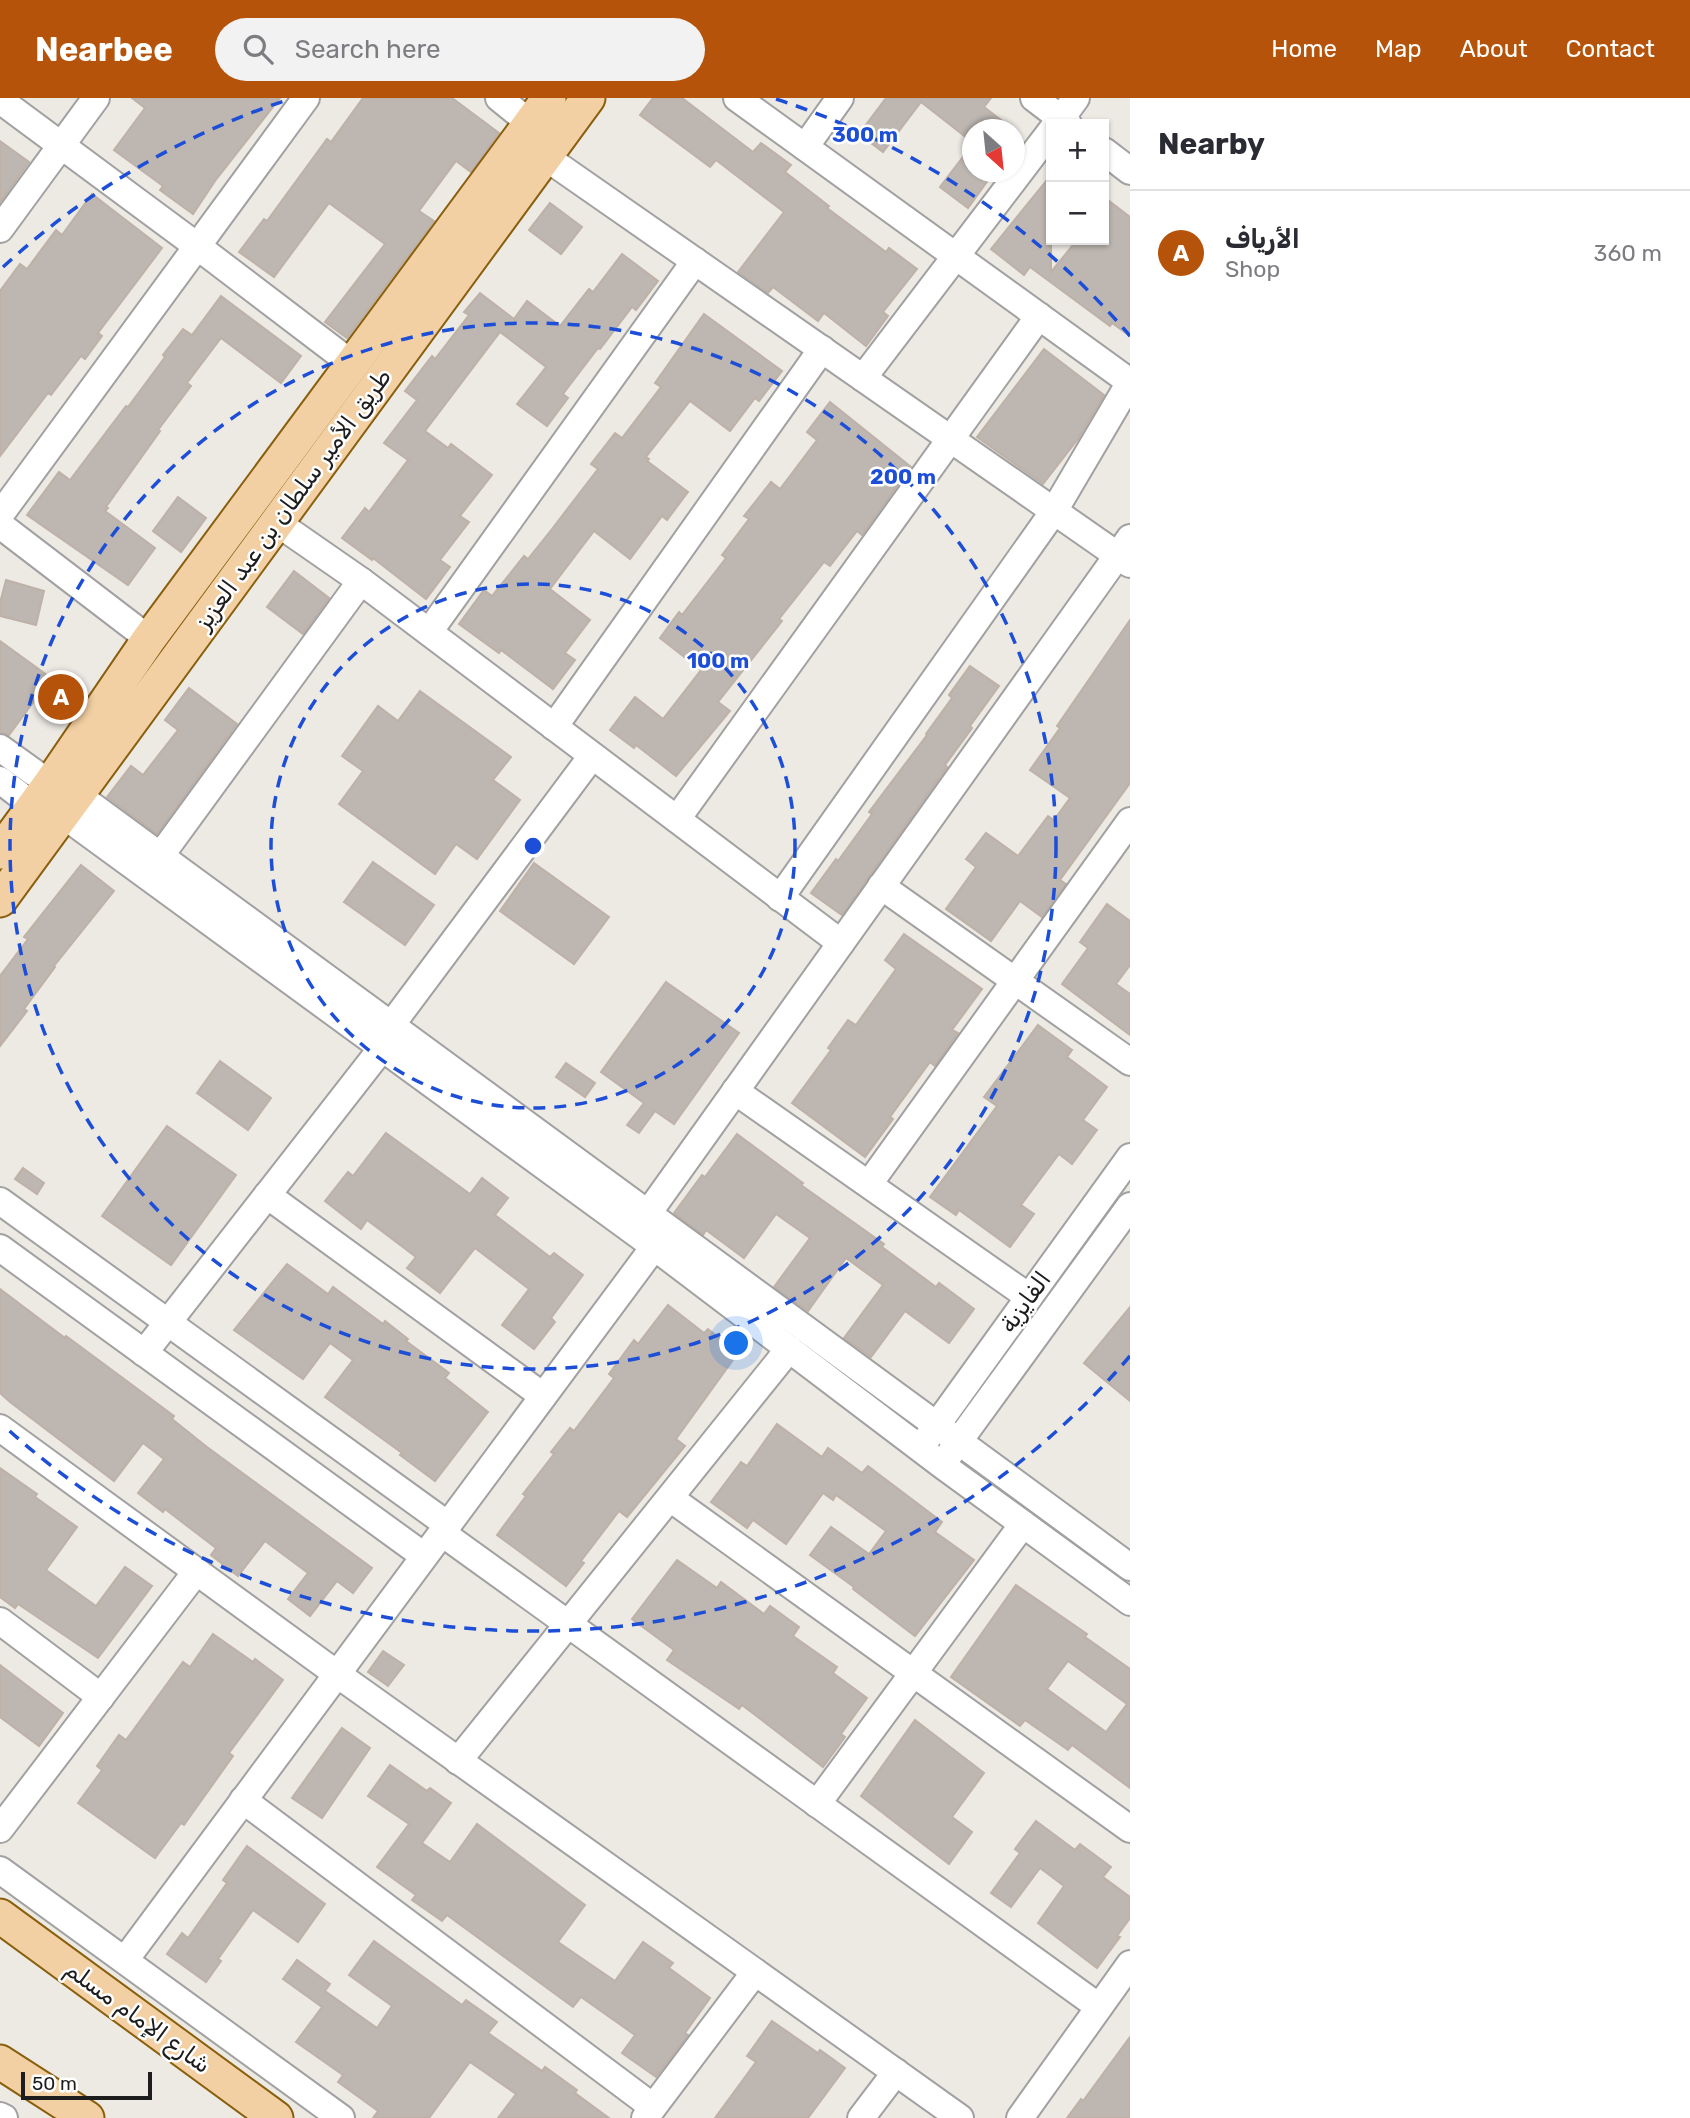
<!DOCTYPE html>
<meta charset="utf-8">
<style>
:root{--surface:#fff;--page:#f2f2f3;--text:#2b2b33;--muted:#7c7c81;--line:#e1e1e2;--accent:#b45309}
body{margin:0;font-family:Rubik,"Noto Naskh Arabic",sans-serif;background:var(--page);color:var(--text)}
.controls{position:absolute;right:21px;top:21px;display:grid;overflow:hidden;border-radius:0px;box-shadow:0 2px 5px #0004}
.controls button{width:63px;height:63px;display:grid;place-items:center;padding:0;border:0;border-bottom:2px solid var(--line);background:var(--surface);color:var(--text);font:35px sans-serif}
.compass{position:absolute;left:962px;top:21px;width:63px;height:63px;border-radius:50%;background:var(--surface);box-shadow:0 2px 5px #0004;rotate:153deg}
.scale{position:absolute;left:21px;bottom:18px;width:131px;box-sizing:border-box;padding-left:7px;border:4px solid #1d1d1d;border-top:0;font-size:19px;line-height:24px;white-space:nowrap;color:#1d1d1d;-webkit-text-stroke:5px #fff;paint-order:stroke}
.you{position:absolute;left:737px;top:1246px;width:24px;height:24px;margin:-18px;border:5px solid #fff;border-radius:50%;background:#1a73e8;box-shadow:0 0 0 10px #1a73e833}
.badge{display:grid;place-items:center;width:46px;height:46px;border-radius:50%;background:var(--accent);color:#fff;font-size:23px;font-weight:700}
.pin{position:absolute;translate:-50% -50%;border:4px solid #fff;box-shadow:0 2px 7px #0006}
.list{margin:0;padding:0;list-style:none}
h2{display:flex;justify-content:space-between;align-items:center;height:91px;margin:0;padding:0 28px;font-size:30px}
h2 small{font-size:23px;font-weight:400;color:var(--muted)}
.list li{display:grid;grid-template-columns:46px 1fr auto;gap:21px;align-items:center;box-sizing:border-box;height:126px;padding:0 28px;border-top:2px solid var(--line)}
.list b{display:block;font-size:26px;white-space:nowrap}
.list p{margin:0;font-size:23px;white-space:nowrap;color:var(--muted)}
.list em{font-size:23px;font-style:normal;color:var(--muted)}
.icon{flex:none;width:38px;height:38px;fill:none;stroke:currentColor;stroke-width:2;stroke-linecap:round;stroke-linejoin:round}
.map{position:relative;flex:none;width:1130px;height:2020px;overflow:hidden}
header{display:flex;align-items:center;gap:42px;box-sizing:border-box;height:98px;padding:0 35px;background:var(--accent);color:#fff}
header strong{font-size:33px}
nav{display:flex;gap:38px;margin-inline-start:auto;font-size:24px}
.search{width:490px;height:63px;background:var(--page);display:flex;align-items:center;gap:18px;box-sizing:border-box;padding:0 24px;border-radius:38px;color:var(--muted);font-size:26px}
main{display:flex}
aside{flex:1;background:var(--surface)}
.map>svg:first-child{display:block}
.building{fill:#bdb6b1;stroke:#beb1a7;stroke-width:2;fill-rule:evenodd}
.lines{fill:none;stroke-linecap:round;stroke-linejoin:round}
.minor-casing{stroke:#a1a1a1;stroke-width:30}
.major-casing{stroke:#895f0d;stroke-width:37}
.minor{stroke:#fff;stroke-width:26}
.major{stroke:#f3d0a3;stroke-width:33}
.ring{fill:none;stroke:#1d4ed8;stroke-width:3.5;stroke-dasharray:12 9}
.labels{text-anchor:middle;stroke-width:5;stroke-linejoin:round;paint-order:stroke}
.street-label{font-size:24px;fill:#1d1d1d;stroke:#fff}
.centre{fill:#1d4ed8;stroke:#fff;stroke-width:3.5}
.ring-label{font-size:21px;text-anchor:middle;font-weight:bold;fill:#1d4ed8;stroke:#fff;stroke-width:5;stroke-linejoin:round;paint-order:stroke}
</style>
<header>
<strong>Nearbee</strong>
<div class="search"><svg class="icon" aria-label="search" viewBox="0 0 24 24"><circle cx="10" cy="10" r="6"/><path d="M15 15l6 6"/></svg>Search here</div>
<nav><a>Home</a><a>Map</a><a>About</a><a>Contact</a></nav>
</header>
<main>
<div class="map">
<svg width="1130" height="2020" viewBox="0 0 1130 2020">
<rect width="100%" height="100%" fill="#edeae4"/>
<g class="building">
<polygon points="132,0 280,0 215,83 193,116 160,92 163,88 114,52 145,10"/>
<polygon points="363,0 452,0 499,35 471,74 456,63 419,113 434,123 347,240 325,224 385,146 329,105 274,179 239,154 264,121 267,123 327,41 331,44"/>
<polygon points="653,0 682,0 753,54 761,45 791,67 785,74 829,108 827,110 886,154 889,150 917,171 883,214 888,218 866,248 824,215 818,223 773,189 768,195 738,174 784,114 716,62 710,69 640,17"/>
<polygon points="886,0 991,0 984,9 1014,32 972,32 972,44 921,4 883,54 859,36"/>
<polygon points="0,43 29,64 0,104"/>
<polygon points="972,47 972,74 994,74 968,110 940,89"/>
<polygon points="1051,77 1051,174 1077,142 1104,142 1104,99 1130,119 1130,238 1112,225 1110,228 1030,169 1024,177 991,151"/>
<polygon points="92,96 162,150 98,235 102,238 85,261 81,258 51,297 48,295 0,358 0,193 20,166 27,171 56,132 62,137"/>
<polygon points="550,105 582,129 561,156 529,132"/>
<polygon points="622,156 658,183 636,212 632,209 600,251 598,250 563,296 568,300 547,328 517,306 546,269 500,234 425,333 448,350 451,346 492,377 460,418 469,424 440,462 450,469 426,501 373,460 372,462 342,440 365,410 369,414 408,362 384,345 417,302 405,293 432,258 435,261 469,217 464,214 480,195 514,221 527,203 560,228 589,191 593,194"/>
<polygon points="221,198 301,258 281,285 221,240 187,285 191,288 158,332 160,333 106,409 108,410 105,413 155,450 128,487 27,417 59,374 70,382 126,308 128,309 165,259 163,257 183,231 192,237"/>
<polygon points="704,216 782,273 759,303 755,300 730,333 690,303 646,359 649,361 647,363 688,394 667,422 662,418 630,461 594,433 550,491 590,522 565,555 575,562 553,591 501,552 499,555 459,526 484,492 492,498 524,458 528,461 552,431 598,371 591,366 615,335 622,340 661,289 655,285"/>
<polygon points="1044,251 1104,297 1078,341 1043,386 977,339"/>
<polygon points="830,304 911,369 862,437 857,433 830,468 824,464 779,521 782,523 718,604 730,613 676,678 636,647 634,650 610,632 635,599 663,621 701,572 660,540 679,514 682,517 726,460 722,457 749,421 744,418 771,384 780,391 817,342 807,334"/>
<polygon points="178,399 206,420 181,454 153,433"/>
<polygon points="294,473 329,500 303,536 267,509"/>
<polygon points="6,482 44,493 36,527 0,518 0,505"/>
<polygon points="1130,522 1130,685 1060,782 1066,786 1042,819 1020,803 991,843 946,811 976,769 966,761 986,735 1018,758 1048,718 1054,722 1070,700 1030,672 1060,630 1057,628"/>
<polygon points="0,543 51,580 9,637 0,634"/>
<polygon points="970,568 999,588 970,628 972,630 945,667 947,669 842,817 811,795 836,761 838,763 872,716 869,714 927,637 926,636 952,600 949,597"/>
<polygon points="189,590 237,626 157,736 107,699 131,668 143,677 178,632 165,622"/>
<polygon points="420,593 511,659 493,682 520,702 477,761 456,746 435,776 339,706 363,673 342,658 378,608 398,623"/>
<polygon points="373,764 434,807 405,847 344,804"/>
<polygon points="534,765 609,819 574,866 500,813"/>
<polygon points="81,767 114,793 54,868 55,869 24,911 27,913 0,948 0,878 28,841 24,839"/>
<polygon points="1107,806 1130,823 1130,867 1116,886 1130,896 1130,937 1062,886 1088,850 1080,844"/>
<polygon points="904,836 982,891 952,932 958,935 935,968 930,964 890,1019 893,1021 865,1059 792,1005 831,952 828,950 848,922 856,927 896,871 885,862"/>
<polygon points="666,884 739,935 674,1026 655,1013 639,1035 627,1027 644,1005 601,974"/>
<polygon points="1038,927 1072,952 1067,959 1107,989 1083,1022 1097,1032 1072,1066 1059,1056 1021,1107 1034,1116 1010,1149 959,1112 956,1117 930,1099 997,1008 984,999"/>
<polygon points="220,963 271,1000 248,1032 197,995"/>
<polygon points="566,965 595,985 585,999 556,979"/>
<polygon points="167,1028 236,1077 171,1167 102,1118"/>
<polygon points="386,1035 470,1096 482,1080 508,1100 495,1117 550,1159 554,1155 583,1177 551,1220 555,1224 534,1251 502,1227 529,1191 475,1150 440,1195 407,1170 416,1159 367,1122 361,1131 325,1103 348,1074 353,1078"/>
<polygon points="737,1036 803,1085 801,1087 884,1146 882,1149 936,1189 939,1185 974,1211 949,1245 905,1213 871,1259 844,1240 883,1187 846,1160 808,1213 774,1189 810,1140 776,1116 744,1160 706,1132 703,1137 674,1115 702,1077 705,1079"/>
<polygon points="23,1070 44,1085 37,1096 15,1081"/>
<polygon points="287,1166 328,1196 333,1189 383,1226 385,1223 408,1241 406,1243 449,1275 445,1280 488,1314 435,1383 400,1357 402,1355 325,1299 353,1262 330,1245 303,1281 234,1232"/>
<polygon points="0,1191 65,1240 66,1238 174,1318 172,1321 207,1349 372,1470 353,1495 337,1483 310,1518 288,1501 308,1475 265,1443 238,1478 211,1457 216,1450 165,1411 163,1414 138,1395 164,1361 143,1345 114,1383 10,1304 0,1295"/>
<polygon points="668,1207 704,1235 708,1231 738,1255 676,1341 685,1348 627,1419 619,1413 581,1463 584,1465 566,1488 497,1437 526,1398 523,1396 554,1356 551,1354 570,1330 574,1333 614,1280 609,1276 634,1242 638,1246"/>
<polygon points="1130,1209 1130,1303 1084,1265"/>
<polygon points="777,1326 822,1359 828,1350 862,1375 868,1368 942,1424 935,1434 974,1462 915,1538 853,1491 854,1489 810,1457 831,1429 869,1456 886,1433 836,1397 833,1402 823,1395 786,1446 753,1422 747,1430 711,1404 741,1364 747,1368"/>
<polygon points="0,1370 37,1396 35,1399 77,1429 46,1472 96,1508 125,1469 152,1488 98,1560 18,1506 15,1510 0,1499"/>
<polygon points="677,1462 717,1490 721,1484 764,1516 770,1508 799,1529 793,1538 837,1569 833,1575 867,1600 841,1636 845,1639 823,1669 742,1607 739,1611 667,1562 674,1552 632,1521"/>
<path d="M1016,1487L1087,1536L1085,1539L1130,1571V1690L1072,1647L1068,1652L1025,1622L1020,1628L951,1579ZM1068,1563L1127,1606L1106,1634L1047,1591Z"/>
<polygon points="213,1536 253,1564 255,1561 283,1582 229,1655 233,1658 184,1727 181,1725 155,1760 78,1705 102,1672 97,1668 119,1637 126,1642 183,1564 190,1569"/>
<polygon points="383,1553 404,1567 388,1588 368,1574"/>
<polygon points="0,1567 63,1615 39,1648 0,1619"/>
<polygon points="915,1622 984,1675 952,1719 972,1734 949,1766 861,1698"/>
<polygon points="342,1630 370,1650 322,1720 292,1700"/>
<polygon points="390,1667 427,1693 430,1690 451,1705 422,1745 450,1764 477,1726 585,1807 558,1844 615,1883 643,1844 673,1865 669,1870 710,1900 685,1935 688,1937 656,1979 622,1955 635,1937 581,1899 573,1909 447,1817 442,1823 412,1802 416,1797 377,1769 409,1726 368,1698"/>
<polygon points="1036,1723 1075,1752 1080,1746 1111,1769 1103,1779 1130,1799 1130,1820 1117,1838 1120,1839 1097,1870 1038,1825 1064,1788 1040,1770 1011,1809 991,1795 1020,1755 1015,1751"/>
<polygon points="247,1748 325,1806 298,1844 253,1812 218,1861 221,1863 206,1884 167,1856 182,1835 188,1840 227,1785 223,1782"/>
<polygon points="374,1843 462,1907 466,1902 497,1924 488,1935 542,1973 545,1969 577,1992 575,1995 609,2020 498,2020 516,1996 470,1964 429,2020 373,2020 378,2013 338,1984 343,1977 296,1944 322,1909 283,1881 297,1862 330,1886 325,1893 377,1930 392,1908 349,1877"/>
<polygon points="772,1923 818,1955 820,1952 845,1970 808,2020 715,2020 756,1964 747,1958"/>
<polygon points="1130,1939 1130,2020 1067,2020 1081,2001 1083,2003"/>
</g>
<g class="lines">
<g class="minor-casing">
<g id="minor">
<polyline points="499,0 530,25"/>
<polyline points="737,0 1130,284"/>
<polyline points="1034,0 1068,26"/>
<polyline points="0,2 197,148 352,266"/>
<polyline points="1057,26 1076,0"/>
<polyline points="805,49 840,0"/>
<polyline points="1104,53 1130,73"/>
<polyline points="544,58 1130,466"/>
<polyline points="0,131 96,0"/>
<polyline points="863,280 1051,33"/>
<polyline points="0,417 306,0"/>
<polyline points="276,424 361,483 841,845"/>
<polyline points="0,427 149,541"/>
<polyline points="429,534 695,163"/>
<polyline points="554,629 822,251"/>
<polyline points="0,650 50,686"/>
<polyline points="0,682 34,708"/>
<polyline points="76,696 1130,1469"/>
<polyline points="62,716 644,1141 942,1367 1130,1504"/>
<polyline points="677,721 1039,218"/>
<polyline points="161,757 361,483"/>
<polyline points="881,788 1130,964"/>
<polyline points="780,800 1054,413 1130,284"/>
<polyline points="392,926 592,658"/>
<polyline points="735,993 1029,1199"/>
<polyline points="869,1086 1130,723"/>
<polyline points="267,1097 543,1298"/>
<polyline points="0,1103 448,1427"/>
<polyline points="649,1114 1130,440"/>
<polyline points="0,1150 424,1458"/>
<polyline points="144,1255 382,950"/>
<polyline points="0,1330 337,1576 960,2020"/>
<polyline points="926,1342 1130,1059"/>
<polyline points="951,1354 1130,1108"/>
<polyline points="670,1400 1130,1731"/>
<polyline points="442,1435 1099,1909"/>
<polyline points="0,1523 101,1599"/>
<polyline points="458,1663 789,1251"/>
<polyline points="243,1702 653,2009"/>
<polyline points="817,1706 1023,1426"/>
<polyline points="0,1731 196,1474"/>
<polyline points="0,1772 341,2020"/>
<polyline points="125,1862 654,1149"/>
<polyline points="0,2018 4,2020"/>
<polyline points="645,2020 755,1874"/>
<polyline points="861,2020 896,1974"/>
<polyline points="1020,2020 1130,1866"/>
</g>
</g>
<g class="major-casing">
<g id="major">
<polyline points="0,754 50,686 149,541 549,0"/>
<polyline points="0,802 588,0"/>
<polyline points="0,1818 276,2020"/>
<polyline points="0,1964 87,2020"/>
</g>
</g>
<use href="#minor" class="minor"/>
<use href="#major" class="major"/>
</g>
<g class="ring">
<circle cx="533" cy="748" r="262"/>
<circle cx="533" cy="748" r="523"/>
<path d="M1130 1258A785 785 0 0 1 3 1327M3 169A785 785 0 0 1 290 1M776 1A785 785 0 0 1 1130 238"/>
</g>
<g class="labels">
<g class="street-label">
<text transform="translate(293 401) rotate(-54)" y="8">طريق الأمير سلطان بن عبد العزيز</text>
<text transform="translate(1025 1204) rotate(-54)" y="8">الفايزية</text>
<text transform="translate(138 1919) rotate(36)" y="8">شارع الإمام مسلم</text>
</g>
</g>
<circle cx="533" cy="748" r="10" class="centre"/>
<g class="ring-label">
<text x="865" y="44">300 m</text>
<text x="903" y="386">200 m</text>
<text x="718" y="570">100 m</text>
</g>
</svg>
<div class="controls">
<button>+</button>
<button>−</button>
</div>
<svg class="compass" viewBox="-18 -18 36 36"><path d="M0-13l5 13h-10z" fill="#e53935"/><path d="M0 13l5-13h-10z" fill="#7c7c81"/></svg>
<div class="scale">50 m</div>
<div class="you"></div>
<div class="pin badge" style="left:61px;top:599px">A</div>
</div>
<aside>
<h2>Nearby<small></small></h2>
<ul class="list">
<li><span class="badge">A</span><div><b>الأرياف</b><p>Shop</p></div><em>360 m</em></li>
</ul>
</aside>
</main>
